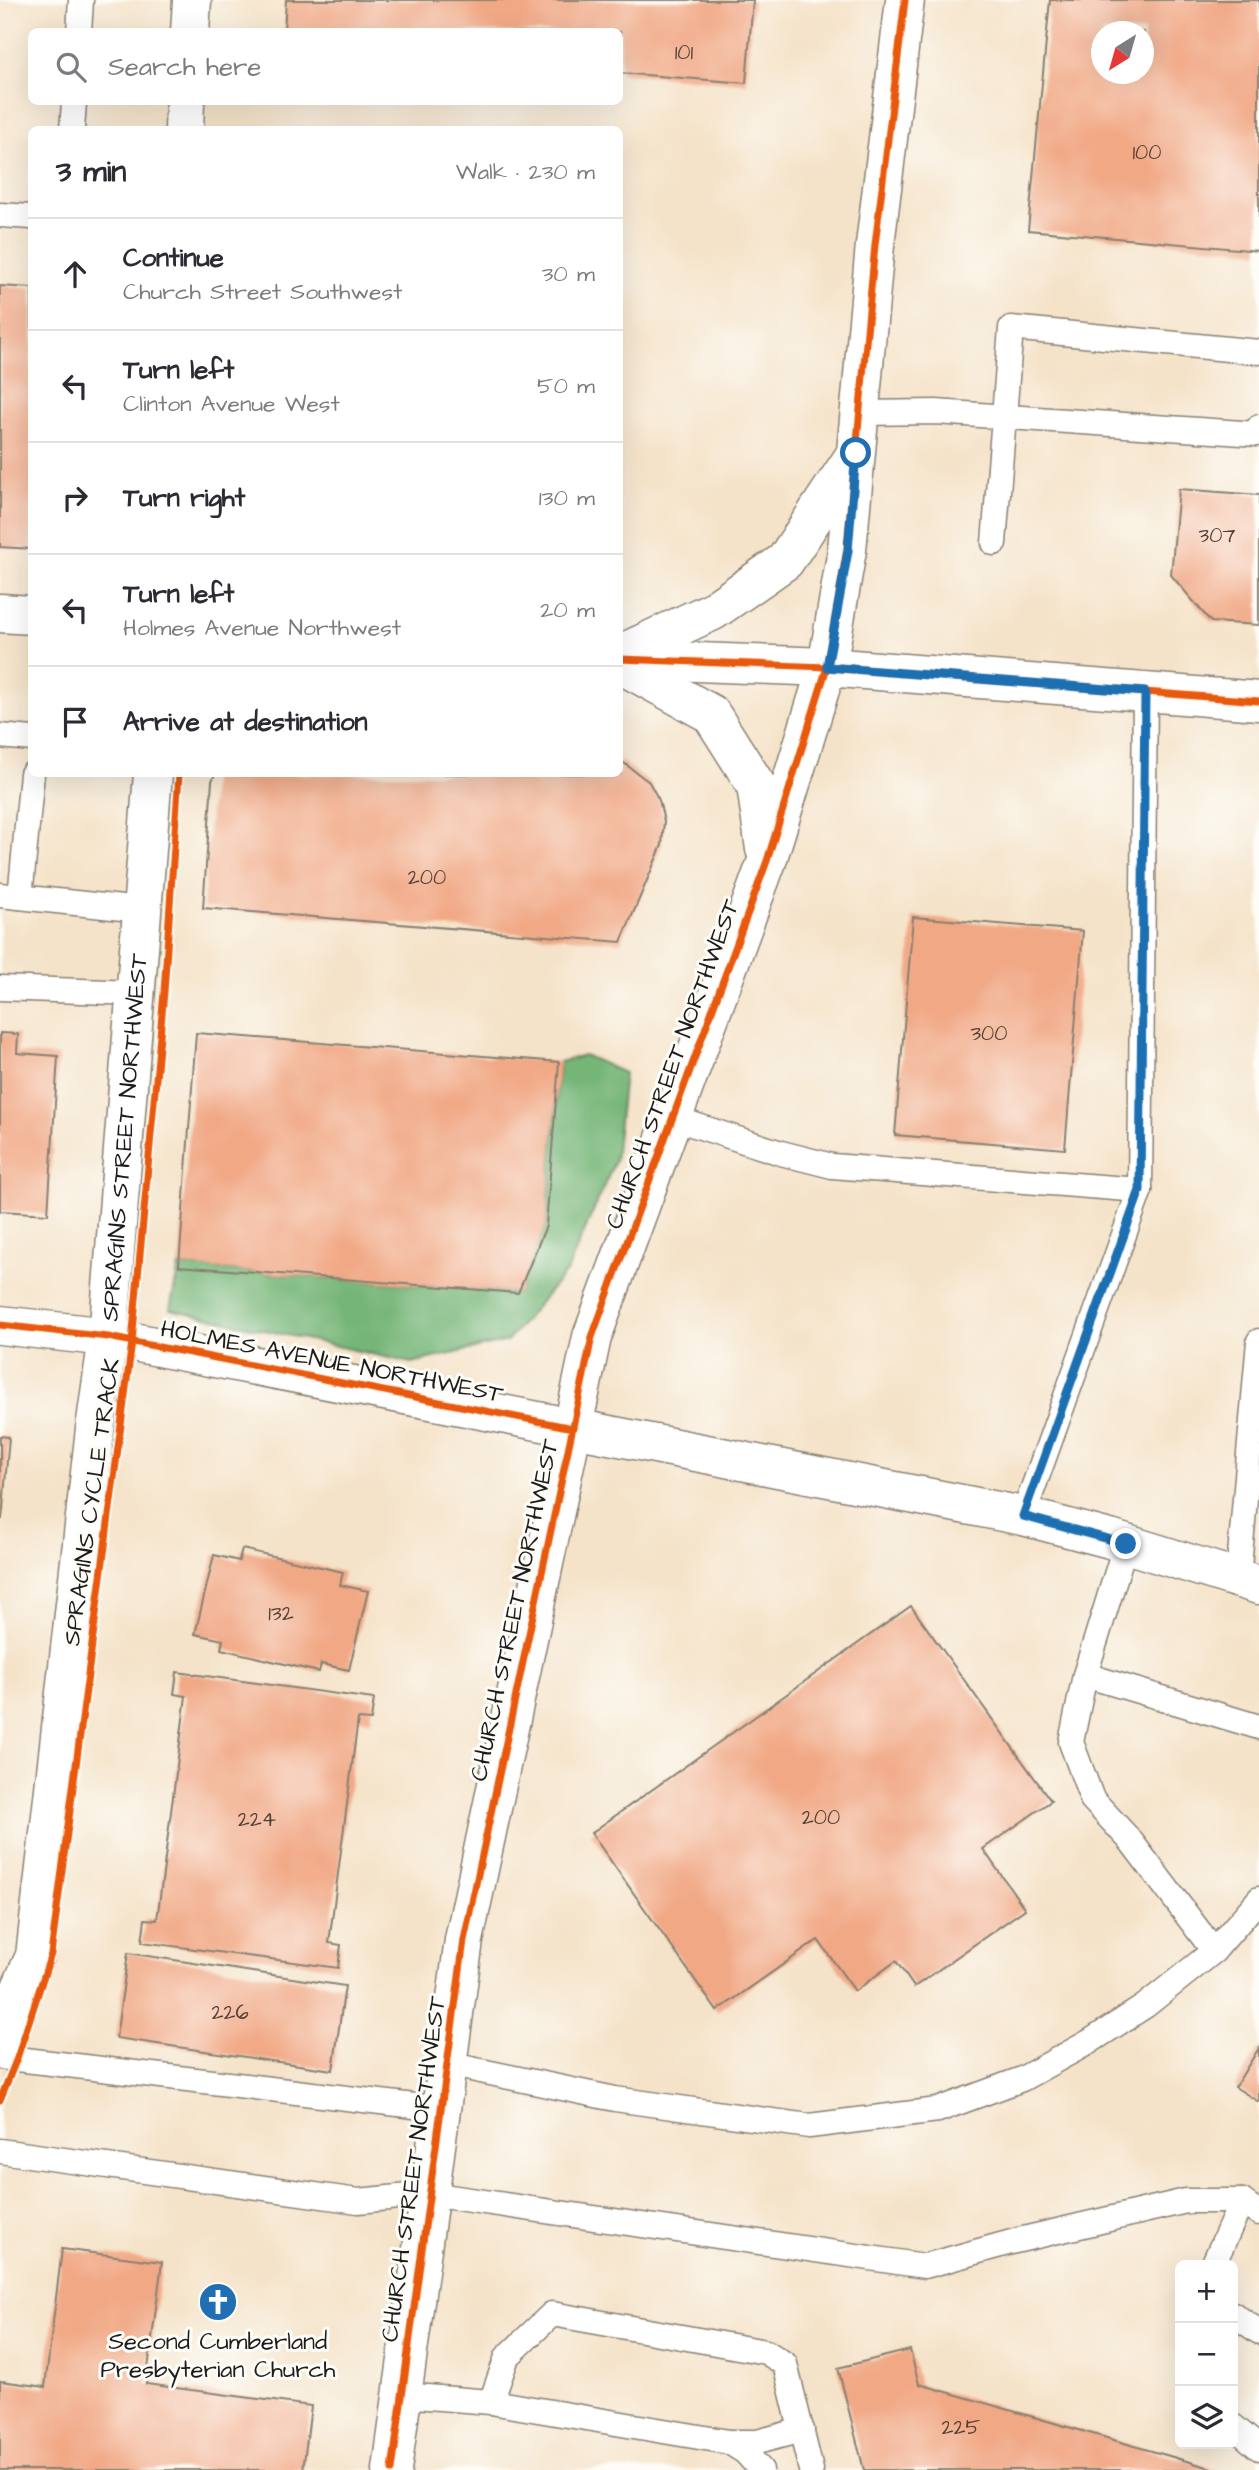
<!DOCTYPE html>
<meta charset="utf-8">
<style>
:root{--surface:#fff;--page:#f2f2f3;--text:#2b2b33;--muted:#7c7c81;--line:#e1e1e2}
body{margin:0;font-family:"Architects Daughter",sans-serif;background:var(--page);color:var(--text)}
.controls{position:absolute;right:21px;bottom:21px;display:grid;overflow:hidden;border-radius:10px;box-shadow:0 7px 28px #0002}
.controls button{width:63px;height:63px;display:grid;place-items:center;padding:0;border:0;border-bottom:2px solid var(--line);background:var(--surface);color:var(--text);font:35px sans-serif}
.compass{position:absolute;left:1091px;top:21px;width:63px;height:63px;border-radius:50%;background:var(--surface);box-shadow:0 7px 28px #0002;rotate:217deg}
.stop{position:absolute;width:21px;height:21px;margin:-16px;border:5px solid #1f6fb2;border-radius:50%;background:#fff}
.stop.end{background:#1f6fb2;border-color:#fff;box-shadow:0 2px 7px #0008}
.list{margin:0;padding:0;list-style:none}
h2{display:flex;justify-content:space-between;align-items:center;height:91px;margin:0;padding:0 28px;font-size:30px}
h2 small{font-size:23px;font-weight:400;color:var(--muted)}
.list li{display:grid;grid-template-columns:46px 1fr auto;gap:21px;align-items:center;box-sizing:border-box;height:112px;padding:0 28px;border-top:2px solid var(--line)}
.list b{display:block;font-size:26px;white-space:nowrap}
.list p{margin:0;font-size:23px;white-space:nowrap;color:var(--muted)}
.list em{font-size:23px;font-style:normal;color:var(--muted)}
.icon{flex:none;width:38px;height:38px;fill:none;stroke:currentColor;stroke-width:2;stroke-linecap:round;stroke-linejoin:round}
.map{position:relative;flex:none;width:1259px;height:2470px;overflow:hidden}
.search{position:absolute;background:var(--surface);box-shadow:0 7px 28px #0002;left:28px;top:28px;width:595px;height:77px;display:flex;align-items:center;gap:18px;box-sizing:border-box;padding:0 24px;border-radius:10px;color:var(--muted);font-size:26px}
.panel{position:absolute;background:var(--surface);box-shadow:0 7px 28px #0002;left:28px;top:126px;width:595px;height:651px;border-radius:10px}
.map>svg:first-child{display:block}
.forest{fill:#75b577;stroke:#48684a;stroke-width:2}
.building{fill:#f1a885;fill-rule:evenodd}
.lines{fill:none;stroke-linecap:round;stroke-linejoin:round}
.lane-casing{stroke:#888072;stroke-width:27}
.street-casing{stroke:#888072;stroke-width:41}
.secondary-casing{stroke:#888072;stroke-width:41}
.lane{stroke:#fff;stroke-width:24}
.street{stroke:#fff;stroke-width:38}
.secondary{stroke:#fff;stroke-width:38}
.cycleway-casing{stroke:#fdfcf7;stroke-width:11}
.cycleway{stroke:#e8590c;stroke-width:7}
.route{stroke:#1f6fb2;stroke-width:9}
.labels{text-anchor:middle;stroke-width:6;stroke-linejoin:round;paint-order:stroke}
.number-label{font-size:21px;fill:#513f36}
.street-label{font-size:24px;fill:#1c1c1c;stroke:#fdfcf7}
.poi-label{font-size:24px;fill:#1c1c1c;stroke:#fdfcf7}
</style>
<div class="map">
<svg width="1259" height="2470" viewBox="0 0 1259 2470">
<rect width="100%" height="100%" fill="#fdfcf7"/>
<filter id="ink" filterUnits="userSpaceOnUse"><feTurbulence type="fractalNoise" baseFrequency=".0143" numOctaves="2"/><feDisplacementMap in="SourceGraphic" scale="14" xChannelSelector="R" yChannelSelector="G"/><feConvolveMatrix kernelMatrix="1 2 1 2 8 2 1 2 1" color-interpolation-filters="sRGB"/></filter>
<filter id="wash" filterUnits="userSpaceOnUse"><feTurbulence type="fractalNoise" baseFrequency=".00686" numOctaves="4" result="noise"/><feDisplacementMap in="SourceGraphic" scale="28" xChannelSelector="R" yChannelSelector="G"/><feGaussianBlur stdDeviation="1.57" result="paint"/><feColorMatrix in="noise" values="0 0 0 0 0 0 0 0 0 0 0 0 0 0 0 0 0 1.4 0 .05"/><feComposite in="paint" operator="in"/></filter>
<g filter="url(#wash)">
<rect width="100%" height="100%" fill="#f5e3c9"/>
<polygon class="forest" points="584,1055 624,1073 615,1161 567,1271 507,1341 412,1363 170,1309 179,1266 518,1293 546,1225 559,1062"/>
<g id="blocks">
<g class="building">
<polygon points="286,0 753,0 746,83 620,73 620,32 284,32"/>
<path d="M1050,0H1259V251L1028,230ZM1102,32H1144V74H1102Z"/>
<polygon points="0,286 32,288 32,549 0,547"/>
<polygon points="1179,489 1259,495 1259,625 1211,622 1171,575"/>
<polygon points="620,760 649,782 659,800 664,821 662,845 621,942 203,908 212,781 215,774 620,774"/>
<polygon points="913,917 1083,931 1065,1149 895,1135"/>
<polygon points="0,1033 18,1034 17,1053 58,1056 48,1214 0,1211"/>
<polygon points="196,1033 559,1062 546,1226 518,1293 179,1266"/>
<polygon points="0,1436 9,1437 2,1519 0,1519"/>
<polygon points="242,1549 343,1572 340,1585 368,1591 349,1670 321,1664 319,1672 221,1649 223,1640 195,1634 214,1555 239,1561"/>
<polygon points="911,1606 1051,1801 983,1849 1025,1909 914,1987 896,1961 855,1991 818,1940 717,2011 591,1833"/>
<polygon points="177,1672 374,1699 371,1720 358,1719 329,1943 341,1945 338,1968 142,1942 145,1919 157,1920 186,1696 174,1694"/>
<polygon points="128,1953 345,1986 333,2070 116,2038"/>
<polygon points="1259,2048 1259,2102 1235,2087"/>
<polygon points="62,2249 162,2262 146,2384 311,2406 303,2470 0,2470 0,2381 45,2387"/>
<polygon points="910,2350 919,2384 1218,2470 864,2470 838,2368"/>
</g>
</g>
</g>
<g filter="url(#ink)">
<use href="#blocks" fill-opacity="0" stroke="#888072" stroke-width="2"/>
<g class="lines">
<g class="lane-casing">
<g id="lane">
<polyline points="79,32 81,0"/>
<polyline points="72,130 74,102"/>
<polyline points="0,215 32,217"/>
<polyline points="860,413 936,412 1257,434 1259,427"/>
<polyline points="994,543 1011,328 1259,352"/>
<polyline points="0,736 32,739"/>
<polyline points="0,895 141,910"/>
<polyline points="20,897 32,774"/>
<polyline points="0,988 135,993"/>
<polyline points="673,1118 781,1153 832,1166 1140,1190"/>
<polyline points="1023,1516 1140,1190 1145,692"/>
<polyline points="1238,1578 1259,1341"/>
<polyline points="1085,1675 1126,1543"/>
<polyline points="1214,1951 1130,1840 1092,1799 1071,1742 1085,1675 1259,1727"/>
<polyline points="0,2057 440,2109"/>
<polyline points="447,2064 615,2099 809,2126 938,2110 1022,2079 1089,2042 1145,2006 1214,1951 1259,1899"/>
<polyline points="0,2151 358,2201 429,2194 925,2266 1015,2241 1186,2201 1242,2201"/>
<polyline points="1213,2265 1242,2201 1259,2213"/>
<polyline points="1233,2314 1259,2332"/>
<polyline points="402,2395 491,2402 729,2442 745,2452 761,2470"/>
<polyline points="491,2402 507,2357 552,2314 766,2352 785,2364 811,2470"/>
<polyline points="1233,2426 1259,2448"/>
<polyline points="729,2442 757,2442 802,2430"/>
</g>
</g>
<g class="street-casing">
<g id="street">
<polyline points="190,32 192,0"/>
<polyline points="184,130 185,102"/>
<path id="s1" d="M0,2035L35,1956L95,1429L108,1337L153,774"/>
</g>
</g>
<g class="secondary-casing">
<g id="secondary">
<polyline points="0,613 32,615"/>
<polyline points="620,654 713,611 785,561 853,458"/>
<polyline points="620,659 827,667 1259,701"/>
<polyline points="620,664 711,714 756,785 765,849"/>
<polyline points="0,1325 108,1337 1023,1516 1110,1539 1259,1585"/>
<polyline points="392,2470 464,1940 592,1337 767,861 827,667 847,550 875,245 905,0"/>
</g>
</g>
<use href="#lane" class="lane"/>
<use href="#street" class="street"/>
<use href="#secondary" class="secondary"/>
<g class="cycleway-casing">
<g id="cycleway">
<polyline points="620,659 827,667 1259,701"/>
<polyline points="0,1325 108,1337 573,1428"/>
<polyline points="0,2100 17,2058 51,1954 132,1342 164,992 179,774"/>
<polyline points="392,2470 464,1940 592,1337 767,861 827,667 847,550 875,245 905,0"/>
</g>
</g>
<use href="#cycleway" class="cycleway"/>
</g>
</g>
<g class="lines" filter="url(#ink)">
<polyline class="route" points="856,453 848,551 827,667 1145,692 1140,1190 1023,1516 1126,1544"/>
</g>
<defs>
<g id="church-disc" transform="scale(2.0125)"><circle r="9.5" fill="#1f6fb2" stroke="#fdfcf7"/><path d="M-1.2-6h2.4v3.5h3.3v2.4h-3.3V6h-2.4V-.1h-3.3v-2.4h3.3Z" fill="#fff"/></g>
</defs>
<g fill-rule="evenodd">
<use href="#church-disc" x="218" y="2302"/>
</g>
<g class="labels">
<g class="number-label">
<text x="684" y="59">101</text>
<text x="1147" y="159">100</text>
<text x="1217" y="542">307</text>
<text x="427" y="884">200</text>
<text x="989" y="1040">300</text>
<text x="281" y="1620">132</text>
<text x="821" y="1824">200</text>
<text x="257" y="1826">224</text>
<text x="230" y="2019">226</text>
<text x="961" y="2434">225</text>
</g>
<g class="street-label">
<text transform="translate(672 1064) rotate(-70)" y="8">CHURCH STREET NORTHWEST</text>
<text dy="8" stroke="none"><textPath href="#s1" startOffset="910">SPRAGINS STREET NORTHWEST</textPath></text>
<text transform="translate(332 1361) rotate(11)" y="8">HOLMES AVENUE NORTHWEST</text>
<text transform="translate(91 1502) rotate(-82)" y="8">SPRAGINS CYCLE TRACK</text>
<text transform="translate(514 1610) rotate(-78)" y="8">CHURCH STREET NORTHWEST</text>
<text transform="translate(413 2169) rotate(-82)" y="8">CHURCH STREET NORTHWEST</text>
</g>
<g class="poi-label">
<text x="218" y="2349">Second Cumberland<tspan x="218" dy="28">Presbyterian Church</tspan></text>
</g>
</g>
</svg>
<div class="controls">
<button>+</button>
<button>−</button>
<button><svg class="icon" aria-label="layers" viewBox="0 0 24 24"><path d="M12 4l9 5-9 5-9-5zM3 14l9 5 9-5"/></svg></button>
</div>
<svg class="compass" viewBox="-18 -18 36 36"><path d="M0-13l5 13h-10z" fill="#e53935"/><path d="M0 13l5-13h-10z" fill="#7c7c81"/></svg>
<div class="stop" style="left:856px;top:453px"></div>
<div class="stop end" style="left:1126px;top:1544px"></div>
<div class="search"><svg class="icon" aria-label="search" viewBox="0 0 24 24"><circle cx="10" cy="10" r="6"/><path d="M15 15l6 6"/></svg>Search here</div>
<section class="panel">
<h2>3 min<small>Walk · 230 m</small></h2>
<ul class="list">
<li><svg class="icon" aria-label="ahead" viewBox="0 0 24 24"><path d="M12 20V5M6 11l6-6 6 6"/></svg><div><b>Continue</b><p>Church Street Southwest</p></div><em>30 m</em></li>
<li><svg class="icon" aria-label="left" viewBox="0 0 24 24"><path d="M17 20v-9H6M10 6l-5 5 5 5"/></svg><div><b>Turn left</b><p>Clinton Avenue West</p></div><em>50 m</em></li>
<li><svg class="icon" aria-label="right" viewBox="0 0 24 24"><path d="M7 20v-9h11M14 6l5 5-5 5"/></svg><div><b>Turn right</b></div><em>130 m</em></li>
<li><svg class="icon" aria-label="left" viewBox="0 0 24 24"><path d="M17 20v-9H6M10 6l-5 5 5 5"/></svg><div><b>Turn left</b><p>Holmes Avenue Northwest</p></div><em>20 m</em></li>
<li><svg class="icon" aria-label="arrive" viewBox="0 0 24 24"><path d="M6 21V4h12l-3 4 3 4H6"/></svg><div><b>Arrive at destination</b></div></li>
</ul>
</section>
</div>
